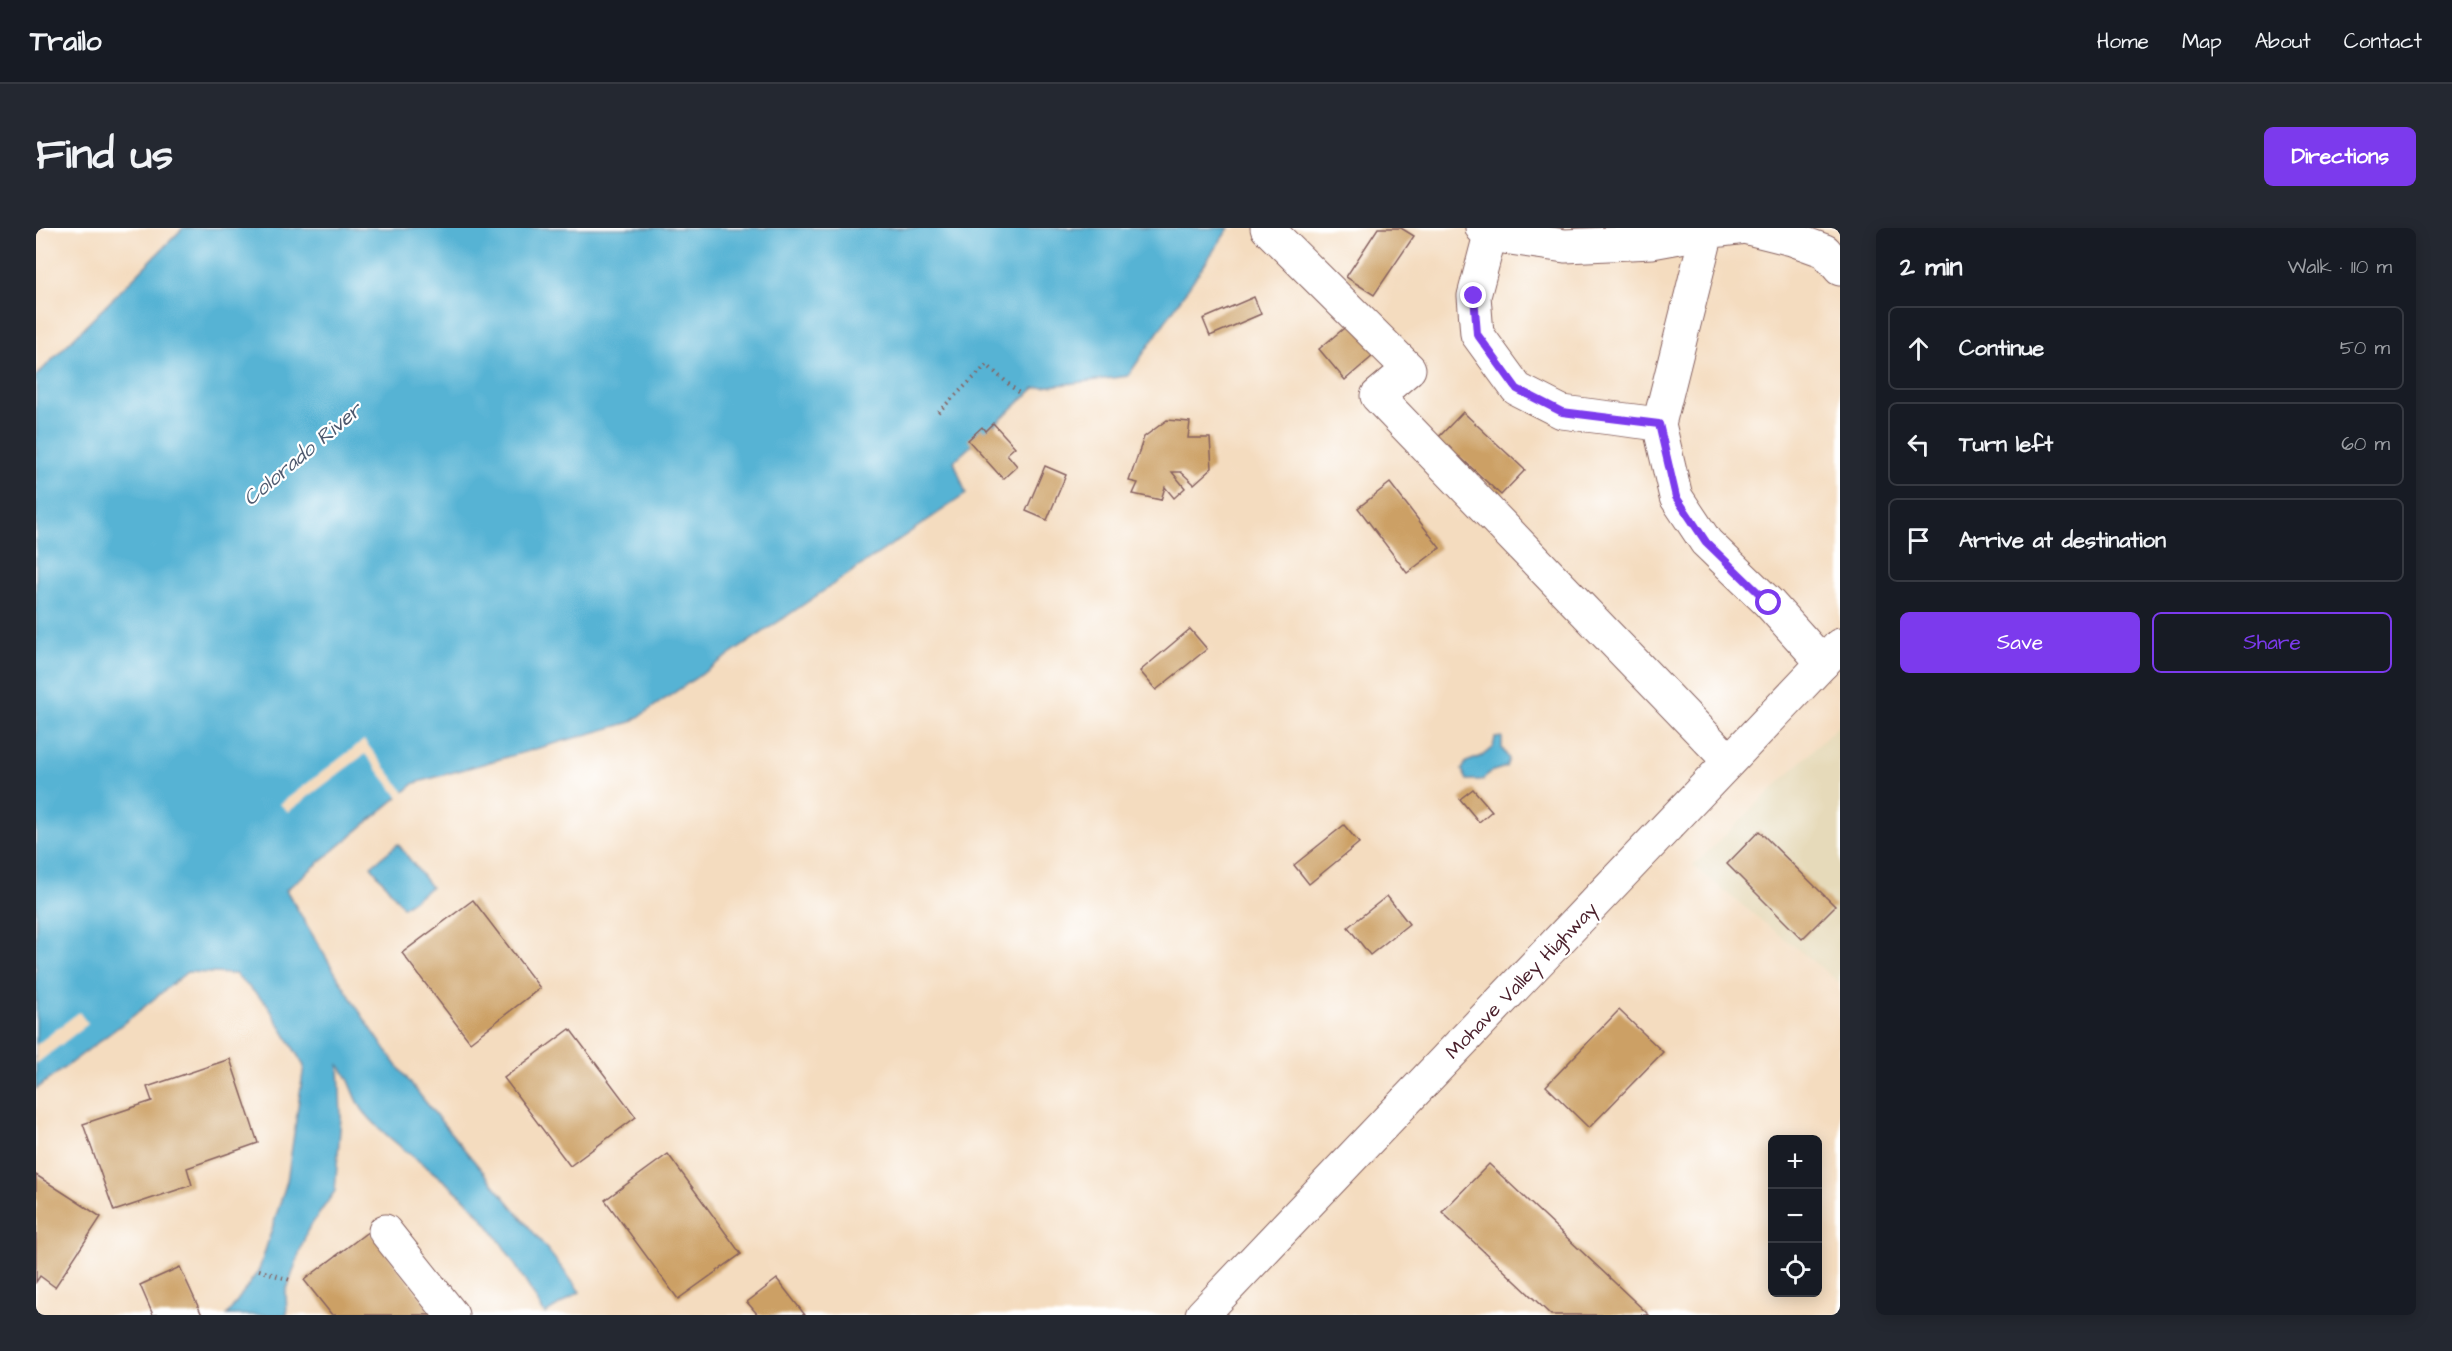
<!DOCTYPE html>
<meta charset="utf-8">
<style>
:root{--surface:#171b24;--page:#242831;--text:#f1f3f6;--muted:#9ea1a6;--line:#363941;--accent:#7c3aed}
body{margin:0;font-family:"Architects Daughter",sans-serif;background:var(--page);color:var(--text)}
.controls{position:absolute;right:18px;bottom:18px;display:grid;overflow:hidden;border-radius:9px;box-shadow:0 3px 15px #0003}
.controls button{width:54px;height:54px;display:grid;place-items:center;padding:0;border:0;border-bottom:2px solid var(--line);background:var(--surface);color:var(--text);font:30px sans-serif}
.stop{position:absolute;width:18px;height:18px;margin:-14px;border:4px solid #7c3aed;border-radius:50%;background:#fff}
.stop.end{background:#7c3aed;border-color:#fff;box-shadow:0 2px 6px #0008}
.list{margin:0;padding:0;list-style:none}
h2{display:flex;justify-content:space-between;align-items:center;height:78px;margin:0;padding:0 24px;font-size:26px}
h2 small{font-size:20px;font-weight:400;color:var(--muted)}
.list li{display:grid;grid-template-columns:39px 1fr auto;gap:18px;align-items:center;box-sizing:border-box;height:84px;margin:0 12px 12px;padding:0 12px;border:2px solid var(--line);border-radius:9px}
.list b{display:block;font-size:22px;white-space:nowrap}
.list em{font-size:20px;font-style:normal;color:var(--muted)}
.actions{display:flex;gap:12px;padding:18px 24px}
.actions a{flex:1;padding:14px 0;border:2px solid var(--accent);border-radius:9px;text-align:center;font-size:21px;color:var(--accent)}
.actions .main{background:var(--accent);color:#fff}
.icon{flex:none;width:33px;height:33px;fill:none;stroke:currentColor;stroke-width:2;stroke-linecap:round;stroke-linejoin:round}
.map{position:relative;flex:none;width:1804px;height:1087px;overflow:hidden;border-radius:9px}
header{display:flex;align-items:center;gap:36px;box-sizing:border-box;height:84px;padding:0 30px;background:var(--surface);border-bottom:2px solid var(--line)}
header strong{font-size:28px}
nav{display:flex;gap:33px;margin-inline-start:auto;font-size:21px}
.intro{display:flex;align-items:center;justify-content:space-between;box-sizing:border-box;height:144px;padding:0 36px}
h1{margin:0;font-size:42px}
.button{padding:15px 27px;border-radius:9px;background:var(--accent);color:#fff;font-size:21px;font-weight:700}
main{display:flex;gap:36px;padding:0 36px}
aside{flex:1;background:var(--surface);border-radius:9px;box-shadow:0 3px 15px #0003}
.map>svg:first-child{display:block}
.built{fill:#e6daba}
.water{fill:#56b3d4;stroke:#506980;stroke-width:1.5}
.pier{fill:#f4dcbf}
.building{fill:#cca065}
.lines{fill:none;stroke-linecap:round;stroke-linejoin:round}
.minor-casing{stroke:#86615f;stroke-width:35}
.highway-casing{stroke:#86615f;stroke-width:35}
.path{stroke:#86615f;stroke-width:4;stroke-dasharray:1.5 4.5;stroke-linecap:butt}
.minor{stroke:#fff;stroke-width:33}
.highway{stroke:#fff;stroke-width:33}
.route{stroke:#7c3aed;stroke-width:8}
.labels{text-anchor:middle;stroke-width:4.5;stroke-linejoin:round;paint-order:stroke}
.street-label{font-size:20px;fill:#4a1f2b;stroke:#fff}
.water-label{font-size:21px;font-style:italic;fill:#4f5a6f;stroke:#fff}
</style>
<header>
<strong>Trailo</strong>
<nav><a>Home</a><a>Map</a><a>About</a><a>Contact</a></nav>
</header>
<div class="intro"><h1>Find us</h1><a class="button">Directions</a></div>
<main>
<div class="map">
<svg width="1804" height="1087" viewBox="0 0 1804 1087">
<rect width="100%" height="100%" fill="#fff"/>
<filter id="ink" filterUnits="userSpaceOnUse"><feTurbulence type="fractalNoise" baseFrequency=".0167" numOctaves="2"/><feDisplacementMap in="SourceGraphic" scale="12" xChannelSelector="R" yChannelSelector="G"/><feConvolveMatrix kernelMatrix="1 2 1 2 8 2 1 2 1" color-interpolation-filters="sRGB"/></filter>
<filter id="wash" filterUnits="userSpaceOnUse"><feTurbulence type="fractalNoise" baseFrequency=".008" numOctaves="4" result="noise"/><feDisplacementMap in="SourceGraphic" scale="24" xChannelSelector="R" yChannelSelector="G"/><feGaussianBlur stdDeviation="1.35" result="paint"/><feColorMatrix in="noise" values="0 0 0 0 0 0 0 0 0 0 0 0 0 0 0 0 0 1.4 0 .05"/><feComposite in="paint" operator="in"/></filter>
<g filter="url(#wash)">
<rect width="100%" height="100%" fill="#f4dcbf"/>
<polygon class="built" points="1804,496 1804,755 1657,638"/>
<g class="water">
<path d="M147,0H1193L1092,148L999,160L918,233L930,266L595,494L379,555L250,662C285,721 319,781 360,836C418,914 486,985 544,1064L509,1086C486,1049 464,1007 433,975C401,943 359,920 329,885C317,871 316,850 303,837L305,889L299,963L271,1003L250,1064L251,1087H191L223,1042L251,953L268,838L231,776L199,746L151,744L97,788L0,861V148Z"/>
<polygon points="1466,509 1466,520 1473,531 1470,539 1454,544 1447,552 1431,552 1426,542 1430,534 1446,528 1457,519 1459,510"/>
<polygon points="362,616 395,659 367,679 335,638"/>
</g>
<g class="pier">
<polygon points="328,512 370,566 364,571 329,526 252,584 244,576"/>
<polygon points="43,784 52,796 0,836 0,817"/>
</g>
<g id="blocks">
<g class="building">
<polygon points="1342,0 1365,0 1378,8 1338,67 1310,49"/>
<polygon points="1218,69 1225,86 1174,108 1167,91"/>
<polygon points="1319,91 1345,121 1309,152 1283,121"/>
<polygon points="1427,184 1489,242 1465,267 1424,229 1420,233 1398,214"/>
<polygon points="1131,192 1154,194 1152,210 1174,210 1176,240 1158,256 1145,244 1136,244 1149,260 1138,270 1129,259 1125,272 1097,266 1102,255 1093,253 1108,209"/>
<polygon points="957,195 979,219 971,226 981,238 967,251 932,212 946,199 949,203"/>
<polygon points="1009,238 1030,247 1011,292 990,283"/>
<polygon points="1354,255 1404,320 1371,345 1322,280"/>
<polygon points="1154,401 1171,421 1120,462 1104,443"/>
<polygon points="1437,561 1456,583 1443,594 1424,571"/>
<polygon points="1308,597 1323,615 1273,656 1258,637"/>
<polygon points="1723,603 1799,678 1766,711 1691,636"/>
<polygon points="1351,668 1373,696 1334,727 1312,699"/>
<polygon points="437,672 504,760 434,814 366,725"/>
<polygon points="1583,782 1627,824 1553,900 1510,858"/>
<polygon points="534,801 600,889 534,938 468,850"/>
<polygon points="194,831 222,915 151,940 156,957 78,983 47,896 116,873 111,859"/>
<polygon points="632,926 705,1026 642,1071 569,972"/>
<polygon points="1453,936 1613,1087 1515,1087 1406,984"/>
<polygon points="0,947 65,989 19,1059 4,1048 0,1054"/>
<polygon points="333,1003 399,1087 296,1087 268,1052"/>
<polygon points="144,1039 166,1087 117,1087 104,1057"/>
<polygon points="741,1051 769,1087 722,1087 711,1074"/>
</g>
</g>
</g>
<g filter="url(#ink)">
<use href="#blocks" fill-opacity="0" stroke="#86615f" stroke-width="1.5"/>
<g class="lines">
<g class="minor-casing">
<g id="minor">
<polyline points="1231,0 1373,141 1341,168 1693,533"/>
<polyline points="1446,0 1454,7 1529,18 1616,14 1671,4"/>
<polyline points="1703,0 1671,4 1623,196 1640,269 1670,314 1733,375 1787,435"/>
<polyline points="1712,0 1756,11 1789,23 1804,41"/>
<polyline points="1454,7 1438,68 1441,106 1481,161 1526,184 1623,196"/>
<polyline points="349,1003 416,1087"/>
</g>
</g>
<g class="highway-casing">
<polyline id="highway" points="1166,1087 1804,417"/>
</g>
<g class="path">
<polyline points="902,184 951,137 985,167"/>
<polyline points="223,1042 254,1052"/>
</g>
<use href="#minor" class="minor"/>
<use href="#highway" class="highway"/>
</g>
</g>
<g class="lines" filter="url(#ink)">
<polyline class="route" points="1438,68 1441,106 1481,161 1526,184 1623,196 1640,269 1670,314 1733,375"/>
</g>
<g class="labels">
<g class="street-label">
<text transform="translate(1485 752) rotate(-46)" y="7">Mohave Valley Highway</text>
</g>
<g class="water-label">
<text transform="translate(266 226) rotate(-40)" y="7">Colorado River</text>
</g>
</g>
</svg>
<div class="controls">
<button>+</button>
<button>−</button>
<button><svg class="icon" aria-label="locate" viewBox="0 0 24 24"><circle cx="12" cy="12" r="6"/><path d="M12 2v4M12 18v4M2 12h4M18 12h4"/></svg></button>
</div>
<div class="stop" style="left:1733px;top:375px"></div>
<div class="stop end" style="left:1438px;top:68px"></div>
</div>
<aside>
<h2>2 min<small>Walk · 110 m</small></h2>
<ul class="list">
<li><svg class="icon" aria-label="ahead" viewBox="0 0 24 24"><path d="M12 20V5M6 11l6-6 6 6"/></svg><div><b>Continue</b></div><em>50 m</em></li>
<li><svg class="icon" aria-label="left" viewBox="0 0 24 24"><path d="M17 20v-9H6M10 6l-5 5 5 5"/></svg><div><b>Turn left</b></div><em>60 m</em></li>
<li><svg class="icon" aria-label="arrive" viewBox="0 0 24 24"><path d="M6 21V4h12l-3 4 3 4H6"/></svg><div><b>Arrive at destination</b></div></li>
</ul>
<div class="actions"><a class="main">Save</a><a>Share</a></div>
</aside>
</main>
